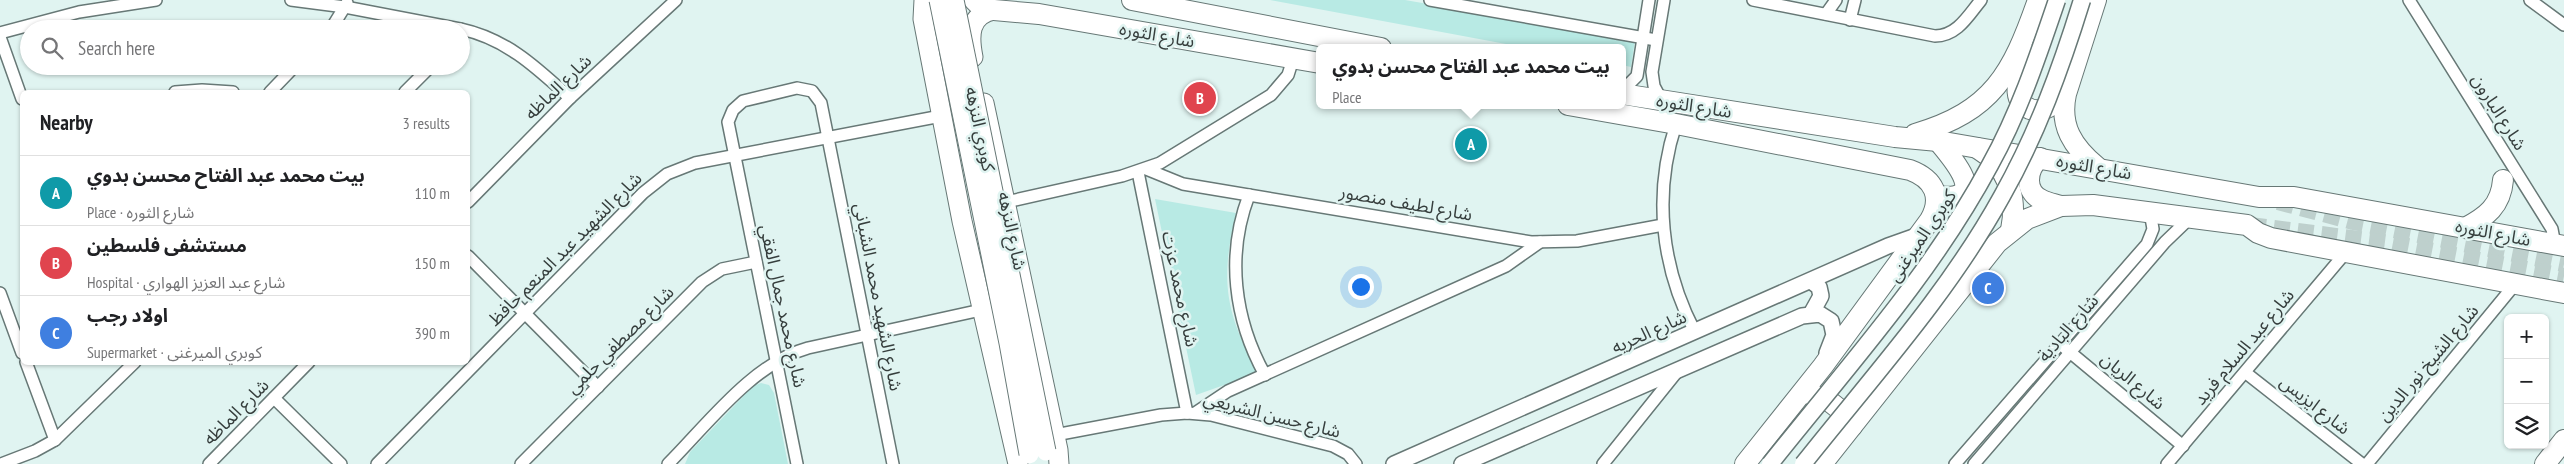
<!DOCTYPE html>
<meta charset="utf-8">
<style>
:root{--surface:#fff;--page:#f2f2f2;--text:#202124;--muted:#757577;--line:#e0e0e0;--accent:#db2777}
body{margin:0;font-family:"PT Sans Narrow","Noto Sans Arabic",sans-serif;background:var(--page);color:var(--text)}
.controls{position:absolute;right:15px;bottom:15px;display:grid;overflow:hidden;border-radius:8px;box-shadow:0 1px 4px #0004}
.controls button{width:45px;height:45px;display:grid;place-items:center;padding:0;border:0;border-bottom:1px solid var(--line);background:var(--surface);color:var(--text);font:25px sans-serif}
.you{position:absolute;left:1360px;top:286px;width:18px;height:18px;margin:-12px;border:4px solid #fff;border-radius:50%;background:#1a73e8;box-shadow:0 0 0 8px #1a73e833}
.badge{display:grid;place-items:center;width:32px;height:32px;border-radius:50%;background:var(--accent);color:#fff;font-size:16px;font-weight:700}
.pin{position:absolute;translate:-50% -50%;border:2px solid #fff;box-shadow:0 1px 5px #0006}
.popup{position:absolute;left:1316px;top:44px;width:310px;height:65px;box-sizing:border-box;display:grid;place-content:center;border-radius:8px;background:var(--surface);filter:drop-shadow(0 1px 4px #0005);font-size:16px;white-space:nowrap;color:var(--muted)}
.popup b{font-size:19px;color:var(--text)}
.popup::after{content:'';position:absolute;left:50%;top:100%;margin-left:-10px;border:10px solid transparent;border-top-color:var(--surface)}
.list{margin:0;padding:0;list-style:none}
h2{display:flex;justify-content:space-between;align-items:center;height:65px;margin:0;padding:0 20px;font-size:21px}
h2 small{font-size:16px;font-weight:400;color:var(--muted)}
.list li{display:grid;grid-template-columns:32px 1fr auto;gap:15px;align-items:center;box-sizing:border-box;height:70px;padding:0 20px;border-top:1px solid var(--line)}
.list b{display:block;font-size:19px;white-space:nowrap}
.list p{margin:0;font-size:16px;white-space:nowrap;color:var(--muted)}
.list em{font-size:16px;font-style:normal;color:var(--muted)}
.icon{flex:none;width:28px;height:28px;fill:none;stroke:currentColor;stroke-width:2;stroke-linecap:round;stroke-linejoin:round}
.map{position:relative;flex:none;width:2564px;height:464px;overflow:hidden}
.search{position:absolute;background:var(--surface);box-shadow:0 1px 4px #0004;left:20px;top:20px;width:450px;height:55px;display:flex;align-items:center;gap:12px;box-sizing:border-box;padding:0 18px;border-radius:28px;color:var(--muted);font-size:19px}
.panel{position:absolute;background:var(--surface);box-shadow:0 1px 4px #0004;left:20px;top:90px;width:450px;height:275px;border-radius:8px}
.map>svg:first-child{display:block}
.green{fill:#b8eae4}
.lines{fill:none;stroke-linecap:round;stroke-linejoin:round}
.secondary-tunnel{stroke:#bed0cd;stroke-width:16;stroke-dasharray:16 8;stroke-linecap:butt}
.minor-casing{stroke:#677876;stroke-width:14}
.tertiary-casing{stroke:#677876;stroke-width:18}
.primary-casing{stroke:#677876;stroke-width:21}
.trunk-casing{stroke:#677876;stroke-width:22}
.minor{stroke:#fff;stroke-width:11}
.tertiary{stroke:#fff;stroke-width:15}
.primary{stroke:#fff;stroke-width:19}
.trunk{stroke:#fff;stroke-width:20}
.secondary-bridge-casing{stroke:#677876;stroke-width:19;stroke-linecap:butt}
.primary-bridge-casing{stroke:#677876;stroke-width:21;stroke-linecap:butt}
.secondary-bridge{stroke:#fff;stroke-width:16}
.primary-bridge{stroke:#fff;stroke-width:19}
.labels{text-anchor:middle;stroke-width:5;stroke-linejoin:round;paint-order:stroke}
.street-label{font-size:18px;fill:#363e3d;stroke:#e0f4f1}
</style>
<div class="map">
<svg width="2564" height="464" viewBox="0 0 2564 464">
<rect width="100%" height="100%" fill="#e0f4f1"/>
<g class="green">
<polygon points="1270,0 1405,0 1635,40 1631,67 1622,65 1622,48 1528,48"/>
<path d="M1155,199L1236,213C1220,282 1225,311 1258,373L1196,395Z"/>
<polygon points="761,383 769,385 774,393 788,464 685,464 690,452 753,386"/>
</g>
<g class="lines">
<g class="secondary-tunnel">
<polyline points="2278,202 2353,222 2564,264"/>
<polyline points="2250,225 2392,243 2564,276"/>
</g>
<g class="minor-casing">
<g id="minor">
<polyline points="291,0 345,7 460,29"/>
<polyline points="1430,0 1656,40"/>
<path d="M1753,0L1935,36C1957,36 1968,16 1981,0"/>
<polyline points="2409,0 2552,229 2555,245"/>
<polyline points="2530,0 2564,25"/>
<polyline points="1826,14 1836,0"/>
<polyline points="1850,20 1855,0"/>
<polyline points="331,29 347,3"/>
<path d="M461,29C507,39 537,68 570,98"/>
<polyline points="0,33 79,12 156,0"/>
<polyline points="0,37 22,99"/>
<polyline points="1622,91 1637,76 1649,0"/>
<polyline points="175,92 202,90 233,92"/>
<polyline points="270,92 295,66"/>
<polyline points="405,92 431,66"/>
<polyline points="1662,101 1654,86 1652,72 1664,0"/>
<path d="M1676,124C1653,194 1661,267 1695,332"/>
<polyline points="1146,169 1183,184 1531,242 1577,241 1663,225"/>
<polyline points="1138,172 1187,413"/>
<path d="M1249,195C1226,255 1234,319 1265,375"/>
<polyline points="468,202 570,98 676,0"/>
<polyline points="1006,202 1122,176 1160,163 1271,95 1288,75 1293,59"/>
<polyline points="468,256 598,387"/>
<polyline points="0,293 22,353"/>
<polyline points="2065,348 2183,446"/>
<polyline points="26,362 55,440"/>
<polyline points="2246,373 2362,464"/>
<polyline points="274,398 341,464"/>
<polyline points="1195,413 1228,391 1506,266 1540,242"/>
<polyline points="1055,435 1161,415 1187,413 1211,415 1333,446 1348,454 1356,464"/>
<polyline points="1,464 35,451 55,440 135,362"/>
<polyline points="209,464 309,362"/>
<polyline points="377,464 643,193 667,174 695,163 941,116"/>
<polyline points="521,464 702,282 722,269 756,262"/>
<path d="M668,464C707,425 753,363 808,348L981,310"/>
<polyline points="797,464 728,122 733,110 743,101 797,88 812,91 821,103 893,464"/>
<polyline points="1603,464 1676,373"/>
<polyline points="1955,464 2147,244 2153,229 2150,212"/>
<polyline points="1974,464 2165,242 2191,217"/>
<polyline points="2167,464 2347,251"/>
<polyline points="2367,464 2516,283"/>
</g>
</g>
<g class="tertiary-casing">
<g id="tertiary">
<polyline points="1811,281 1819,287 1821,296 1811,314"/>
<polyline points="1394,464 1888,246 1919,235"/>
<polyline points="1462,464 1802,316 1820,314 1831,321 1834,335 1827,353"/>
</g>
</g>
<g class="primary-casing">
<g id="primary">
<polyline points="924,0 923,19 962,221 1018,464"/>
<path d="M973,57C969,37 968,15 994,10"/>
<polyline points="984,103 1058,450 1059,464"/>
</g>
</g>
<g class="trunk-casing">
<g id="trunk">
<polyline points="974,0 983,9 1039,14 1320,63"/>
<polyline points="1132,0 1381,48"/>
<path d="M2096,0L2066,94C2059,126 2073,147 2097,167"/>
<path d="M2024,51C2024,69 2006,99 2030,109C2041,113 2050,107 2059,100"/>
<polyline points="1622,94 1895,137 1938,141 2259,197 2294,197 2564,246"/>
<path d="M1568,105L1676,124L1910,170C1934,179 1943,197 1930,220L1823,366L1745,464"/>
<path d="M1915,134C1993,111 2012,74 2038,0"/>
<path d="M1977,148C2007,166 2018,196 2011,230"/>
<path d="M2040,158C2026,169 2024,192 2042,200C2048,203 2055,204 2061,206"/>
<path d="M1936,196C1992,203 1953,159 1938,141"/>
<path d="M2465,228C2486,217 2501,206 2503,180"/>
<path d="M1805,393C1827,397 1840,406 1852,426"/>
<polyline points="1822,464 1997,243 2027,219 2061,206 2093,205 2247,225 2258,233 2271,238 2564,293"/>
<polyline points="2545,464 2564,440"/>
</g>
</g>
<use href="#minor" class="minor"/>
<use href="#tertiary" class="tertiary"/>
<use href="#primary" class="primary"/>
<use href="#trunk" class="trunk"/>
<g class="secondary-bridge-casing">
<g id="secondary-bridge">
<path d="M1770,464C1847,367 1931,275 1990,165C2019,113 2038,56 2057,0"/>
<path d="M1803,464C1872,377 1948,294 2002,196C2037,134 2061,68 2082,0"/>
</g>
</g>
<g class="primary-bridge-casing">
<g id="primary-bridge">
<polyline points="939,0 1009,343 1029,454"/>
<polyline points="954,0 1046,451"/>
</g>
</g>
<use href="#secondary-bridge" class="secondary-bridge"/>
<use href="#primary-bridge" class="primary-bridge"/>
</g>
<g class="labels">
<g class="street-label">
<text transform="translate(1157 35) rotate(10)" y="6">شارع الثوره</text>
<text transform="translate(558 87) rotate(-44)" y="6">شارع الماظه</text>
<text transform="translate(1694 106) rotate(9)" y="6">شارع الثوره</text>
<text transform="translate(2499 112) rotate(58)" y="6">شارع البارون</text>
<text transform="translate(980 129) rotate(78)" y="6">كوبري النزهه</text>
<text transform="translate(2094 167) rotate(10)" y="6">شارع الثوره</text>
<text transform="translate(1406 203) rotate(10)" y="6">شارع لطيف منصور</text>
<text transform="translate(1012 231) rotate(78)" y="6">شارع النزهه</text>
<text transform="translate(2493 233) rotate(11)" y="6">شارع الثوره</text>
<text transform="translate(1922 236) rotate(-56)" y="6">كوبري الميرغنى</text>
<text transform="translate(565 249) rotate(-45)" y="6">شارع الشهيد عبد المنعم حافظ</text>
<text transform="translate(1180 289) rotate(78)" y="6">شارع محمد عزت</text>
<text transform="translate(878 297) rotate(79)" y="6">شارع الشهيد محمد الشباني</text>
<text transform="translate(783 306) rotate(78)" y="6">شارع محمد جمال الفقي</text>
<text transform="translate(2068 328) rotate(-49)" y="6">شارع البادية</text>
<text transform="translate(1649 332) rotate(-24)" y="6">شارع الحريه</text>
<text transform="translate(620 340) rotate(-45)" y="6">شارع مصطفي حلمي</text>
<text transform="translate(2244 347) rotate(-50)" y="6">شارع عبد السلام فريد</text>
<text transform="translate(2428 363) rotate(-50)" y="6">شارع الشيخ نور الدين</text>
<text transform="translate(2133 381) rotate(40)" y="6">شارع الريان</text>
<text transform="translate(2315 405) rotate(38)" y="6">شارع ايزيس</text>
<text transform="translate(236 412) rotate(-45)" y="6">شارع الماظه</text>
<text transform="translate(1272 415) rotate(14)" y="6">شارع حسن الشريعي</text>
</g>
</g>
</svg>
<div class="controls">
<button>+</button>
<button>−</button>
<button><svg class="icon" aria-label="layers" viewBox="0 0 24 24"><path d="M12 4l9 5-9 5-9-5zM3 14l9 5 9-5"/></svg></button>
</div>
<div class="you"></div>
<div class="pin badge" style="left:1471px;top:144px;background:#0f9aa8">A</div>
<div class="popup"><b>بيت محمد عبد الفتاح محسن بدوي</b>Place</div>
<div class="pin badge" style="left:1200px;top:98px;background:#e0444e">B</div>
<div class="pin badge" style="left:1988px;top:288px;background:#3f7fe0">C</div>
<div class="search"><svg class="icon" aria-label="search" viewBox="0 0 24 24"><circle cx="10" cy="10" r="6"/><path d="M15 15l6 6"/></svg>Search here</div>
<section class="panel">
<h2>Nearby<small>3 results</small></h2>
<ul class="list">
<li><span class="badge" style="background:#0f9aa8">A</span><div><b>بيت محمد عبد الفتاح محسن بدوي</b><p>Place · شارع الثوره</p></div><em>110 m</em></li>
<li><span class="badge" style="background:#e0444e">B</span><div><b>مستشفى فلسطين</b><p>Hospital · شارع عبد العزيز الهواري</p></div><em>150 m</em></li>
<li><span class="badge" style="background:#3f7fe0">C</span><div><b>اولاد رجب</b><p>Supermarket · كوبري الميرغنى</p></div><em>390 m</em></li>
</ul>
</section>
</div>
